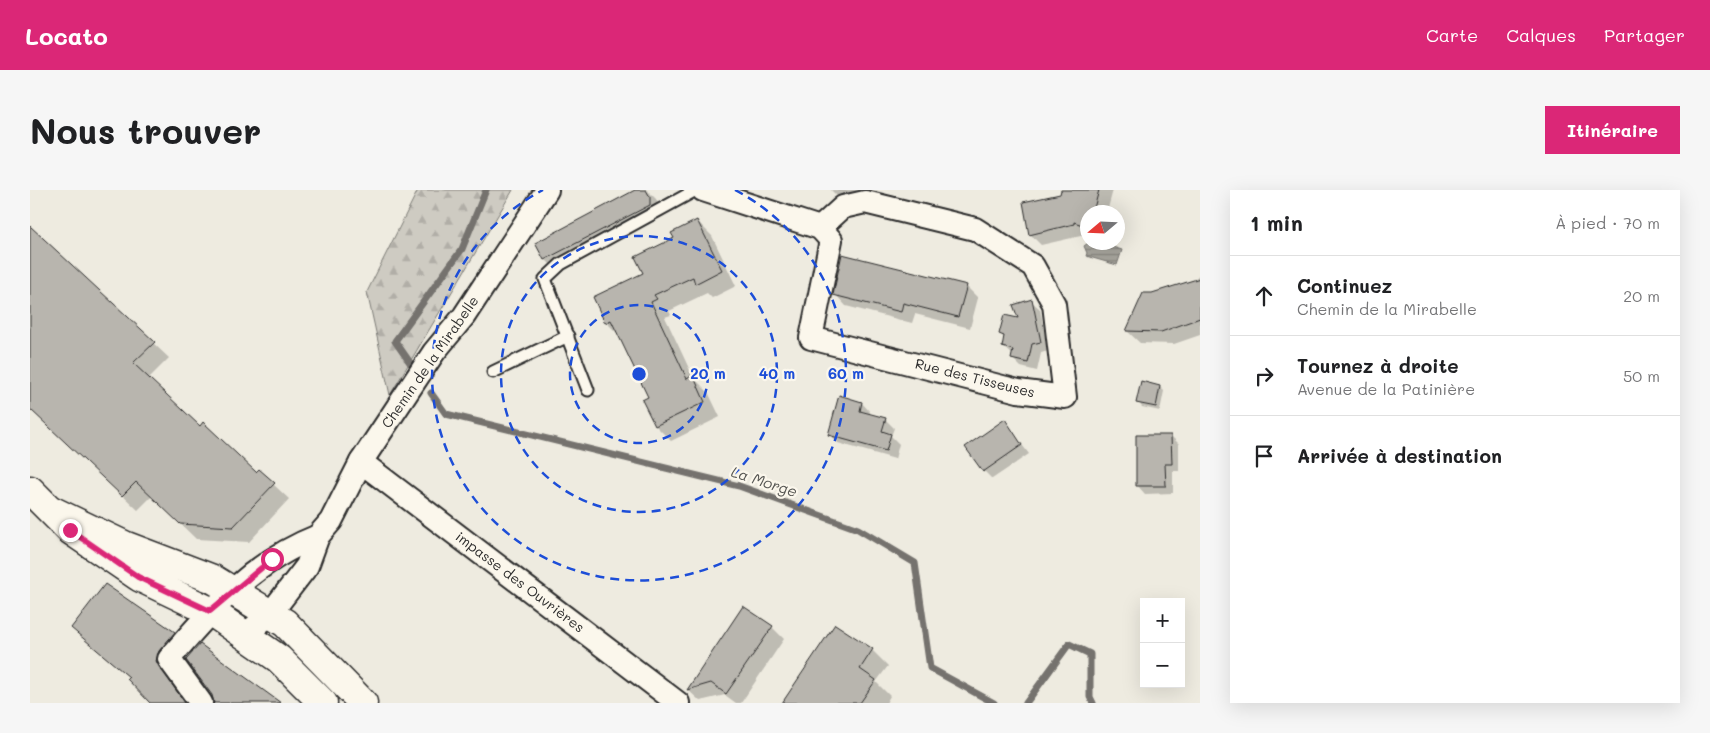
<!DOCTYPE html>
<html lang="fr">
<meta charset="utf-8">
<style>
:root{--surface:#fff;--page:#f6f6f6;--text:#202124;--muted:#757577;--line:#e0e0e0;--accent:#db2777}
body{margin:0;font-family:Mali,sans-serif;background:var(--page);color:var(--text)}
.controls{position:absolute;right:15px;bottom:15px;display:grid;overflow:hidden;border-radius:0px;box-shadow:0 5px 20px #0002}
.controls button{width:45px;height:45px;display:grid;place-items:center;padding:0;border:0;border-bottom:1px solid var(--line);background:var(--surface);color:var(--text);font:25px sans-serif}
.compass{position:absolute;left:1050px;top:15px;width:45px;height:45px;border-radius:50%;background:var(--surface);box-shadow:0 5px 20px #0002;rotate:251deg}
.stop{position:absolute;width:15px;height:15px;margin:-11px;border:4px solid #db2777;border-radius:50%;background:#fff}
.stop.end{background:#db2777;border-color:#fff;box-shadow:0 1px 5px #0008}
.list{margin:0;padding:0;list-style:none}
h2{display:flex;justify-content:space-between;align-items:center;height:65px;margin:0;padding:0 20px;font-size:21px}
h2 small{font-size:16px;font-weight:400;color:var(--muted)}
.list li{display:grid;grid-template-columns:32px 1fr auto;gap:15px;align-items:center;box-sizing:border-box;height:80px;padding:0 20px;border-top:1px solid var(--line)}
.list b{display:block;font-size:19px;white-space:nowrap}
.list p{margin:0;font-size:16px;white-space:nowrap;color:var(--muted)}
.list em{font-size:16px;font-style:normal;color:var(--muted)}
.icon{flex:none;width:28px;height:28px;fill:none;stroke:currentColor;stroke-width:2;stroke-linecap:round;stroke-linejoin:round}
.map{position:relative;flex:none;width:1170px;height:513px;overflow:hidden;border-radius:0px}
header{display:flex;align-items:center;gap:30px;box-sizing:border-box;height:70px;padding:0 25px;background:var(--accent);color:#fff}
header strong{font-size:24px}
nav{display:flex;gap:28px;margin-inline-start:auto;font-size:18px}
.intro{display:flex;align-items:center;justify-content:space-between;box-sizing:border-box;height:120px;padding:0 30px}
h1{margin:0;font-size:35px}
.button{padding:12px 22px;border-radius:0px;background:var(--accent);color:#fff;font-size:18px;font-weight:700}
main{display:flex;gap:30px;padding:0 30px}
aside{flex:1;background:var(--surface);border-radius:0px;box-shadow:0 5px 20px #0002}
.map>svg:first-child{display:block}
.forest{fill:url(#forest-firs);stroke:#7c7b76}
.water{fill:url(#water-rules);stroke:#74726e}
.shadow{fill:#0003}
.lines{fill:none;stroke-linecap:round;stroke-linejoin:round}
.stream{stroke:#74726e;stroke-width:7}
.building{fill:#b8b5ae;stroke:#2b2b2b}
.service-casing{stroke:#2b2b2b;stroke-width:15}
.minor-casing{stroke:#2b2b2b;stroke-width:26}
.primary-casing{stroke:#2b2b2b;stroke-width:31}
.service{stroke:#fbf7ec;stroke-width:11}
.minor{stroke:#fbf7ec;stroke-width:22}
.primary{stroke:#fbf7ec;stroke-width:28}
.route{stroke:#db2777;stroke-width:6}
.ring{fill:none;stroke:#1d4ed8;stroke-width:2.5;stroke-dasharray:9 6}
.labels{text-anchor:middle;stroke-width:4.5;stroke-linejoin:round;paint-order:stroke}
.street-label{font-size:14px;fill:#2b2b2b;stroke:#fbf7ec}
.water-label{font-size:15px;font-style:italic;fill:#555552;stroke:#fbf7ec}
.centre{fill:#1d4ed8;stroke:#fbf7ec;stroke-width:2.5}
.ring-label{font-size:15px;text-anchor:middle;font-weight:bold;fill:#1d4ed8;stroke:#fbf7ec;stroke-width:4.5;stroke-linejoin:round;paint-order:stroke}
</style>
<header>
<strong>Locato</strong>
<nav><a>Carte</a><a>Calques</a><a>Partager</a></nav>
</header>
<div class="intro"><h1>Nous trouver</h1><a class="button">Itinéraire</a></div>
<main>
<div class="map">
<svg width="1170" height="513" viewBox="0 0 1170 513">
<defs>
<pattern id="forest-firs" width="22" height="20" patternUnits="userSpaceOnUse" patternTransform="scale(1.25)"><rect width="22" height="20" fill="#cecbc2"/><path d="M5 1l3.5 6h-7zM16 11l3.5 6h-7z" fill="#b1aea7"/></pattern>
<pattern id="water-rules" width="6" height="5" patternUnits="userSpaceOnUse" patternTransform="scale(1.25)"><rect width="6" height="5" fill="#a4a29a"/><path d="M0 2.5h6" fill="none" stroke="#86847e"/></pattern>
</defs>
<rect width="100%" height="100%" fill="#eeebe0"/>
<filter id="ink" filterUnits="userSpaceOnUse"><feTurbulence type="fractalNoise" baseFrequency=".02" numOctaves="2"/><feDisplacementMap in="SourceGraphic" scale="10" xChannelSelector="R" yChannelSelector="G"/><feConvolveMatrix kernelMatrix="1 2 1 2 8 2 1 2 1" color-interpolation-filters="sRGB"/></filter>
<g filter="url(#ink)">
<polygon class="forest" points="388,0 483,0 360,205 337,102"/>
<polygon class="water" points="1070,53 1092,60 1087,75 1056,66 1057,63 1054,56 1058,53"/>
<g class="shadow">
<polygon points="608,0 617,0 626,9 634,26 528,82 515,69"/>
<polygon points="801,0 832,0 829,10 823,12 808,7"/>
<polygon points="1032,0 1083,0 1077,22 1058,22 1058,43 1054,42 1055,45 1011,55 1000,44 1031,5"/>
<polygon points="667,31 682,46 706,96 682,108 677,103 639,121 641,125 635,127 663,187 678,202 690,227 641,251 626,236 614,210 620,207 591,147 576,132 564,108 615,84 646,49"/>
<polygon points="0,37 139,168 118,189 170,238 226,284 229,281 259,309 219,352 166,349 122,306 108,320 0,218"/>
<polygon points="1170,84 1170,145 1144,154 1110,153 1097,141 1123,104 1161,92"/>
<polygon points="936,96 948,108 940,138 885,124 882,133 816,116 805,104"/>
<polygon points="1001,111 1010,119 1018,161 1011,163 1007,181 991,177 982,168 983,165 973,156 975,148 970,144 990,130"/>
<polygon points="1130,197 1134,201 1130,221 1112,217 1108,212"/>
<polygon points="832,213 840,222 840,225 855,229 864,238 861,246 869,254 865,269 808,253 800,245"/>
<polygon points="974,231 999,264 962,289 954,281"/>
<polygon points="1141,246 1149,254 1149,281 1143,281 1143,303 1115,304 1107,295"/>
<polygon points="805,436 842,460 858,476 846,492 860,506 856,513 753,513"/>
<polygon points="742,437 754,449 711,513 706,513 695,505 670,511 658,500"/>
<polygon points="42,438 144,443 153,452 138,470 158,513 122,513 100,488"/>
</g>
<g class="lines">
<g class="stream">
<polyline points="381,174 365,151 432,59 456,0"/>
<polyline points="401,203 416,224 709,296 828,339 885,373 900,478 964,513"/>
<polyline points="996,513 1039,454 1060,464 1060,507 1063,513"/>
</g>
</g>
<g class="building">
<polygon points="605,0 616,0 620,7 620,15 514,70 505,53"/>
<polygon points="1031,0 1069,0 1063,22 1058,22 1058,37 1044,32 1044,34 999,45 993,12 1030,4"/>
<polygon points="667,30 692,80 665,94 663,87 624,105 627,109 621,112 657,189 663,185 675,212 625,236 612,210 618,207 581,130 575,133 563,107 613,83 605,67 644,48 641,43"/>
<polygon points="0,36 125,152 103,173 170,236 173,232 226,282 229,279 245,293 203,337 150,334 106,292 92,306 0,219"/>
<polygon points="812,64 937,95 928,127 873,113 871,122 803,105"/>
<polygon points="1170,88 1170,128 1131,142 1096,141 1113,103 1122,103"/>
<polygon points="1002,109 1011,152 1002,154 998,173 981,169 983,160 972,157 974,146 969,144 974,125 988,128 983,115"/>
<polygon points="1111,191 1130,196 1126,217 1106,213"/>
<polygon points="809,205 832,212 830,221 856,228 852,241 861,244 856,261 798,245"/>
<polygon points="975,229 992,255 953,282 935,257"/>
<polygon points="1106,245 1141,245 1142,274 1135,274 1136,296 1106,296"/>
<polygon points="75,394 145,442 129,461 126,471 155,513 120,513 97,489 99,487 41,438"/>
<polygon points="713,416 743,436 696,504 681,493 657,500"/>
<polygon points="805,434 843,459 830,479 846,490 830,513 752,513"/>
<polygon points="170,454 200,476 251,513 184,513 182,505 156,470"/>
</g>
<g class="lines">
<g class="service-casing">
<g id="service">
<polyline points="463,182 538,146"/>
<polyline points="558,200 515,89 531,74 666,0"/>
</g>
</g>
<g class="minor-casing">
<g id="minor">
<polyline points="673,0 790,38 801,50 781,148 988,201 1035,207 1024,114 1003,76 945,39 835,12 813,17 790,38"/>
<polyline points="331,272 648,513"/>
<polyline points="215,445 240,424 277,376 288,346 301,331 331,272 404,162 434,126 517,0"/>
<path d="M171,513L139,469C182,418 224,371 288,346"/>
</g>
</g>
<g class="primary-casing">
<g id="primary">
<polyline points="0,300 40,340 109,387 180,421 249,469 293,513"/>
<polyline points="23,321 94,355 183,389 255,433 333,513"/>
</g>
</g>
<use href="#service" class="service"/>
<use href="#minor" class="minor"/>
<use href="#primary" class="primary"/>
</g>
</g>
<g class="lines" filter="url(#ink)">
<polyline class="route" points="40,340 108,387 180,421 242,369"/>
</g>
<g class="ring">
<circle cx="609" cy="184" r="69"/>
<circle cx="609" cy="184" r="138"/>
<path d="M705 0A207 207 0 1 1 513 0"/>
</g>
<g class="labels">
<g class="street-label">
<text transform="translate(400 172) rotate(-55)" y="5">Chemin de la Mirabelle</text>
<text transform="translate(945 188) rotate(14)" y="5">Rue des Tisseuses</text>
<text transform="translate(490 392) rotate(37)" y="5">impasse des Ouvrières</text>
</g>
<g class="water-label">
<text transform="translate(734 292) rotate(18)" y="5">La Morge</text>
</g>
</g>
<circle cx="609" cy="184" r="8" class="centre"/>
<g class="ring-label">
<text x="678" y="189">20 m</text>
<text x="747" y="189">40 m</text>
<text x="816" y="189">60 m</text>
</g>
</svg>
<div class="controls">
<button>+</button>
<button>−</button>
</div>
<svg class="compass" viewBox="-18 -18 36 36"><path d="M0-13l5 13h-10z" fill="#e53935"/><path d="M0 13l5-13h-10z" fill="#757577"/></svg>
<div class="stop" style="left:242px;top:369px"></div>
<div class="stop end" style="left:40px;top:340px"></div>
</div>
<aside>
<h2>1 min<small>À pied · 70 m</small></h2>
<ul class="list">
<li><svg class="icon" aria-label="ahead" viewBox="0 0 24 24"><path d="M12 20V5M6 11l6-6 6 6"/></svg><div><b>Continuez</b><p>Chemin de la Mirabelle</p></div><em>20 m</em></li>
<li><svg class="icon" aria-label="right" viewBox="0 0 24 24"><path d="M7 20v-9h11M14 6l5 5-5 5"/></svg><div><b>Tournez à droite</b><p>Avenue de la Patinière</p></div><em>50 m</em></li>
<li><svg class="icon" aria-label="arrive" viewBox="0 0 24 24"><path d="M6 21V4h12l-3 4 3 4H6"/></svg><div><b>Arrivée à destination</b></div></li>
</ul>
</aside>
</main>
